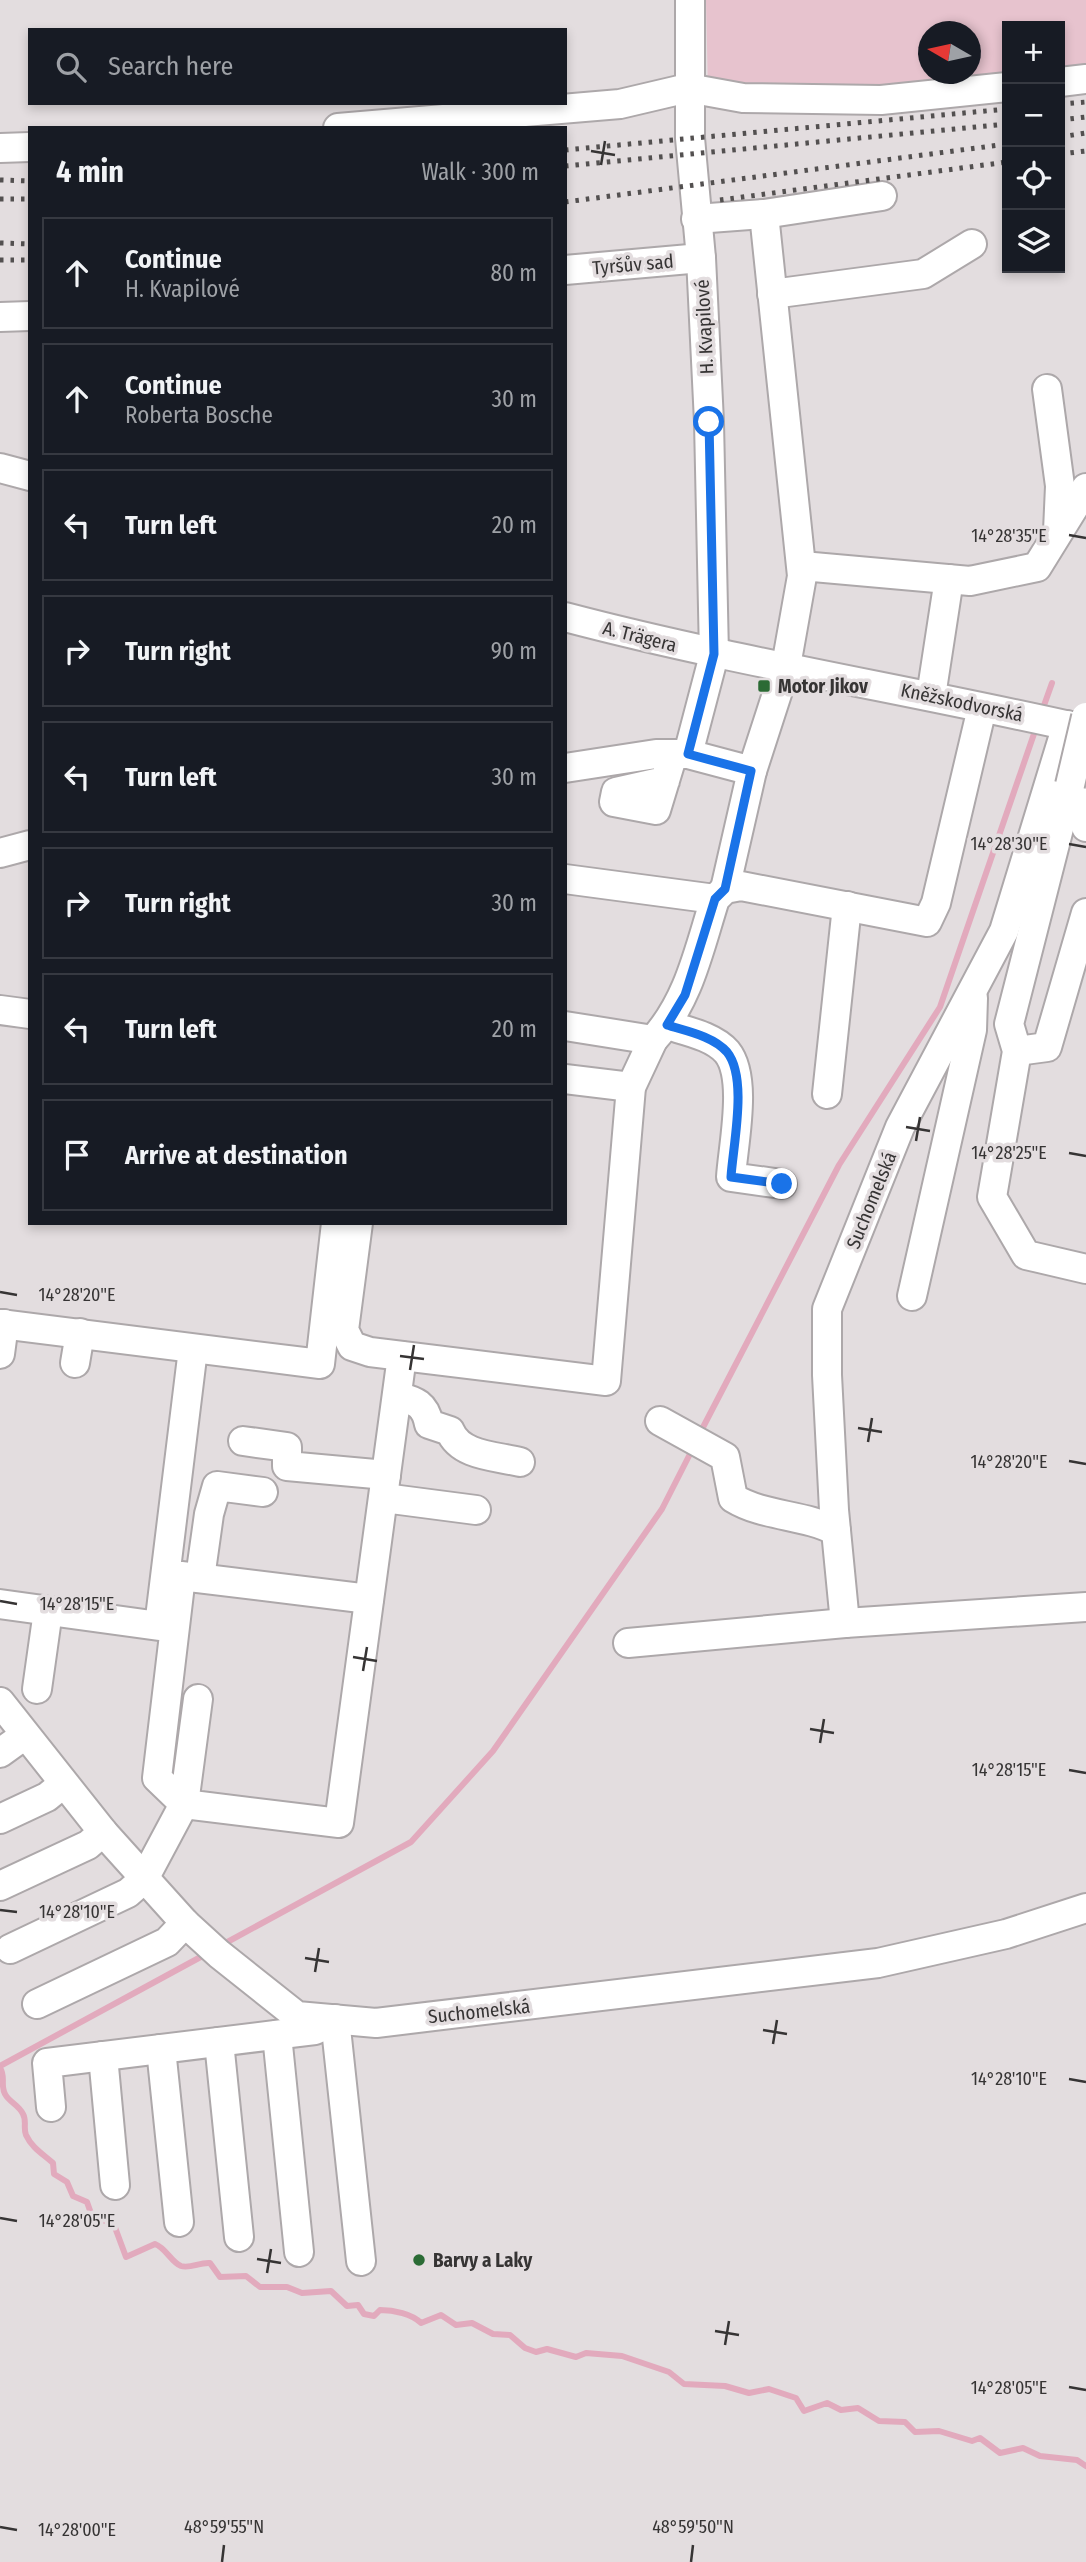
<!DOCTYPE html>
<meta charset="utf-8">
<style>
:root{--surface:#171b24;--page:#242831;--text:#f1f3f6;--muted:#9ea1a6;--line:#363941}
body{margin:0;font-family:"Fira Sans Condensed",sans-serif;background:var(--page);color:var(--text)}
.controls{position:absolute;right:21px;top:21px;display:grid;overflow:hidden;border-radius:0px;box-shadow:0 4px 10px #0003}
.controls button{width:63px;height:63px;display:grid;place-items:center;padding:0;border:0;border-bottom:2px solid var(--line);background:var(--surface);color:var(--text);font:35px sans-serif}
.compass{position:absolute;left:918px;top:21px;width:63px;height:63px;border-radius:50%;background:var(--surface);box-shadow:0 4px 10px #0003;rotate:279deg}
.stop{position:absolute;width:21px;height:21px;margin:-16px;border:5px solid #1a73e8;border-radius:50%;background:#fff}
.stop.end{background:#1a73e8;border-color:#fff;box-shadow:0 2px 7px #0008}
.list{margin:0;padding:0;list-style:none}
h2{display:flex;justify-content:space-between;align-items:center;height:91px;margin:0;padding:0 28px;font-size:30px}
h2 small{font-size:23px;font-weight:400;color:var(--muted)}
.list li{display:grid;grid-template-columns:46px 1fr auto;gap:21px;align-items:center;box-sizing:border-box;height:112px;margin:0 14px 14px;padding:0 14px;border:2px solid var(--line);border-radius:0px}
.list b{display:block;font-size:26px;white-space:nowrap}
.list p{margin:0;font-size:23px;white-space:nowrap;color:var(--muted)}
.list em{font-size:23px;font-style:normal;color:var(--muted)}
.icon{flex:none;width:38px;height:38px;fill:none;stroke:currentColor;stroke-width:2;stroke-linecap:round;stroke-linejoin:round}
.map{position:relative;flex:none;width:1086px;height:2562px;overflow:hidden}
.search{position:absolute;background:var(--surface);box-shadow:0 4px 10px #0003;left:28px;top:28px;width:539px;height:77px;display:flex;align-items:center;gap:18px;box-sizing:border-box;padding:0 24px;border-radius:0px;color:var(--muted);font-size:26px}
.panel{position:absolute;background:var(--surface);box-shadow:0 4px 10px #0003;left:28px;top:126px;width:539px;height:1099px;border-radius:0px}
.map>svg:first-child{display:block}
.green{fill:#e7c3ce;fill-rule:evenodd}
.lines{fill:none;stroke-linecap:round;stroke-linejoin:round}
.stream{stroke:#e2aabd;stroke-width:6}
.minor-casing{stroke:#ada8aa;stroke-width:32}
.minor{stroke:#fff;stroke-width:28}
.rail{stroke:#535050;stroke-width:5;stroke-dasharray:3.5 7;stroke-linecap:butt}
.minor-bridge-casing{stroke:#ada8aa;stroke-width:32;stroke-linecap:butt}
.minor-bridge{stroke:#fff;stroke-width:28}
.route{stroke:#1a73e8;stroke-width:9}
.ticks{fill:none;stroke:#363434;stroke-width:2.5}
.poi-dot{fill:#2b6b35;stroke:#e3dddf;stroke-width:2.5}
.labels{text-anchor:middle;stroke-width:7;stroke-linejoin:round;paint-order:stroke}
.street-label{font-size:19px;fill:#363434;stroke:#e3dddf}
.poi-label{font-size:19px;font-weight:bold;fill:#363434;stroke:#e3dddf;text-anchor:start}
.ticks-label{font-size:18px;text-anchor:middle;fill:#363434;stroke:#e3dddf;stroke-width:7;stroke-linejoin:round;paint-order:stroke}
</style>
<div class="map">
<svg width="1086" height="2562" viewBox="0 0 1086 2562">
<rect width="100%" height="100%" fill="#e3dddf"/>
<path class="green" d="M706,0H1086V74L1060,77V26H1007V82L708,91ZM928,32H970V74H928Z"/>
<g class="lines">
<g class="stream">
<polyline points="1042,711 1052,683"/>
<polyline points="699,1435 839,1165 940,1007 1036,728"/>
<polyline points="220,1946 411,1842 493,1751 662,1509 693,1448"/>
<polyline points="0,2066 208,1953"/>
<path d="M0,2068C6,2077 0,2085 5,2094C9,2102 19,2105 23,2114C27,2121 23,2128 26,2135C32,2148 43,2154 53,2163L54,2174L67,2182L73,2196L87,2202L93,2219L113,2222L126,2257L155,2244C166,2248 171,2262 181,2266C190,2269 200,2262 210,2263L220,2277L246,2276L260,2287H287L302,2293L331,2291L347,2306L358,2305L364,2314L374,2316L380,2310C394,2310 412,2314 421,2323L441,2315L456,2325L472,2323L493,2334L510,2335L525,2348L536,2352L547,2349L576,2357L586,2353L622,2356L669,2372L684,2384L725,2386L749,2393L769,2389L796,2398L804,2411L827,2403L841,2410L858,2408L879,2421L905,2422L915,2432L939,2431L972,2441L980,2438L1000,2453L1023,2448L1040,2456L1077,2460L1086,2466"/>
</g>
<g class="minor-casing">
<g id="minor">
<polyline points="1060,82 1086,79"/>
<polyline points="338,128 620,104 688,88 743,98 881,100 1007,87"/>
<polyline points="0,148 30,147"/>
<polyline points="696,219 764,214 882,196"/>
<polyline points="565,270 701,258"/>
<polyline points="772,294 923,274 972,244"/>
<polyline points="0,317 30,316"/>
<polyline points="1047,389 1060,486 1058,531"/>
<polyline points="0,468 30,476"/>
<polyline points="802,566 970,581 1037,567 1086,488"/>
<path d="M565,617C736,662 911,690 1083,729"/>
<polyline points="931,696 949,579"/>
<polyline points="688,754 714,655 709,422 701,258 690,138 690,0"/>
<polyline points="565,768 656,754 688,754 752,771 786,666 802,576 764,214"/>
<polyline points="665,781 616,792 614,802 656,810 673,754"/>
<polyline points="1070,785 1009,1024 1017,1051 992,1197 1026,1255 1086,1269"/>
<polyline points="1086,795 1086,827"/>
<polyline points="0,853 30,845"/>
<polyline points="565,879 715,899"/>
<polyline points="725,889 752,771"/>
<polyline points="0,1010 30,1014"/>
<path d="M667,1025C686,1031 713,1036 727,1052C748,1078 733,1145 731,1177L782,1184"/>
<path d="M565,1026L653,1040C689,1001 699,949 715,899L725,889L741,886L927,922L936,903L982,708"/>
<polyline points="1017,1051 1047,1047 1086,913"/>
<polyline points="565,1079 631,1087"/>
<polyline points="827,1094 847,906"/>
<polyline points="358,1223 344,1330 352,1346 370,1352 606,1381 631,1087 653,1040"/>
<polyline points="912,1296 972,1030 973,998"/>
<polyline points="0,1324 320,1364 336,1223"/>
<polyline points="0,1354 4,1324"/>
<polyline points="75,1363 80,1333"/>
<path d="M397,1396C416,1401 425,1404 429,1424L450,1431C460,1456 496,1456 520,1462"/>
<path d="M660,1421L725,1457L733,1498C764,1517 804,1514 836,1531"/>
<polyline points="243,1441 287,1447 287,1466 386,1475"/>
<polyline points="384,1498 476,1510"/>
<polyline points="200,1578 209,1514 217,1486 263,1492"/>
<polyline points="0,1604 159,1626 193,1349"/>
<polyline points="845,1623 834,1510 827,1375 827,1309 900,1127 1004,931 1067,725"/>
<polyline points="628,1643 845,1623 1086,1607"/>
<polyline points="37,1689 48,1611"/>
<polyline points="198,1699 184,1804 339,1823 402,1356"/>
<polyline points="0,1702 103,1832 185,1923 219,1954 297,2016 376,2023 878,1963 1006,1934 1086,1908"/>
<polyline points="0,1753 25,1735"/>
<polyline points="0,1819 47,1797 63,1784"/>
<polyline points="0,1886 88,1845 103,1832"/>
<polyline points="10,1949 128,1893 144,1879 184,1804 157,1778 181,1576 369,1599"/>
<polyline points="37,2004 167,1942 185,1923"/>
<polyline points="277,2035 299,2252"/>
<polyline points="219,2042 239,2237"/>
<polyline points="161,2049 179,2222"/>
<polyline points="103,2056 115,2185"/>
<polyline points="51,2107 47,2063 315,2030 335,2019 361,2261"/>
</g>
</g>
<use href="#minor" class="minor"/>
<g class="rail">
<polyline points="1060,104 1086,102"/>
<polyline points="1060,120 1086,117"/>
<polyline points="1060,137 1086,133"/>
<polyline points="565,150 1007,109"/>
<polyline points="1060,154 1086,151"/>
<polyline points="565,166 1007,124"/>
<polyline points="0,180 30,181"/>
<polyline points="0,199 30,199"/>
<polyline points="720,200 1007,162"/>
<polyline points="565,202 1007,144"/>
<polyline points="0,243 30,244"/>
<polyline points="0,260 30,260"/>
</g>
<g class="minor-bridge-casing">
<polyline id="minor-bridge" points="1070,785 1086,717"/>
</g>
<use href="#minor-bridge" class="minor-bridge"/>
</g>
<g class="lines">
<path class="route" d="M709,422L714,654L688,754L751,771L725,889L715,899L685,995L667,1025C686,1031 713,1036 727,1052C748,1078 733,1145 731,1177L782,1184"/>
</g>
<path class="ticks" d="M591,151L615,155M601,165L605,141M1069,535L1086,538M1069,844L1086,847M906,1127L930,1131M916,1141L920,1117M1069,1153L1086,1156M0,1292L17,1295M400,1356L424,1359M410,1370L414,1345M858,1428L882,1432M868,1442L872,1418M1069,1461L1086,1464M0,1601L17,1604M353,1657L377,1661M363,1671L367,1647M810,1729L834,1733M820,1743L824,1719M1069,1770L1086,1773M0,1910L17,1912M305,1958L329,1962M315,1972L319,1948M763,2030L787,2034M773,2044L777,2020M1069,2079L1086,2082M0,2218L17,2221M257,2259L281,2263M267,2273L271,2249M715,2331L739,2335M725,2345L729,2321M1069,2387L1086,2390M0,2527L17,2530M222,2562L224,2545M691,2562L693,2545"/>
<g class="poi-dot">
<rect x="757" y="679" width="14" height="14" rx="3.5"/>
<circle cx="419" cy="2260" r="7"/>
</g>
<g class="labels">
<g class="street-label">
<text transform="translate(633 264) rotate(-5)" y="7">Tyršův sad</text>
<text transform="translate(704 327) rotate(-93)" y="7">H. Kvapilové</text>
<text transform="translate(640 636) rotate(14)" y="7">A. Trägera</text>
<text transform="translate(962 702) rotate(12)" y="7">Kněžskodvorská</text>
<text transform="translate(871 1200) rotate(-68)" y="7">Suchomelská</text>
<text transform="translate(479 2011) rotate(-6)" y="7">Suchomelská</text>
</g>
<g class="poi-label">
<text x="778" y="693">Motor Jikov</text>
<text x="433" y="2267">Barvy a Laky</text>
</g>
</g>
<g class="ticks-label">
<text x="1009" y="542">14°28'35"E</text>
<text x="1009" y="850">14°28'30"E</text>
<text x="1009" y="1159">14°28'25"E</text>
<text x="77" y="1301">14°28'20"E</text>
<text x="1009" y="1468">14°28'20"E</text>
<text x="77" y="1610">14°28'15"E</text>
<text x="1009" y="1776">14°28'15"E</text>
<text x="77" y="1918">14°28'10"E</text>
<text x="1009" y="2085">14°28'10"E</text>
<text x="77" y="2227">14°28'05"E</text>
<text x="1009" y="2394">14°28'05"E</text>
<text x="224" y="2533">48°59'55"N</text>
<text x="693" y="2533">48°59'50"N</text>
<text x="77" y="2536">14°28'00"E</text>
</g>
</svg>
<div class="controls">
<button>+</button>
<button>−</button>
<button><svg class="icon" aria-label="locate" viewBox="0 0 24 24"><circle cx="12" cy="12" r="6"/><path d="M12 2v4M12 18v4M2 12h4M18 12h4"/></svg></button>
<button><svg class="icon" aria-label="layers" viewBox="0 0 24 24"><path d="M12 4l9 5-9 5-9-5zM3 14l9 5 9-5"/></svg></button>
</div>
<svg class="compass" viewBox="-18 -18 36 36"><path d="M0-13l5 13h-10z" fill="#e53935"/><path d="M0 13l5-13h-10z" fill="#9ea1a6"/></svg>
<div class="stop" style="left:709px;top:422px"></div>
<div class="stop end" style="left:782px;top:1184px"></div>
<div class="search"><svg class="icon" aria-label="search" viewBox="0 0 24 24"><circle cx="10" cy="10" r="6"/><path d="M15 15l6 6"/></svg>Search here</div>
<section class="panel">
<h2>4 min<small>Walk · 300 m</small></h2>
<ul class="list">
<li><svg class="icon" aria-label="ahead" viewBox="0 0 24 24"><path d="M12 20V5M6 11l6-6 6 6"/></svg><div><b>Continue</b><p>H. Kvapilové</p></div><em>80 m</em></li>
<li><svg class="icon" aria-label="ahead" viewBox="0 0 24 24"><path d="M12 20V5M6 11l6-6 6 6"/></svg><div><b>Continue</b><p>Roberta Bosche</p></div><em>30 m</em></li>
<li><svg class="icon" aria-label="left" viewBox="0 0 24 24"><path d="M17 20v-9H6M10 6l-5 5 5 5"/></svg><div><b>Turn left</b></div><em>20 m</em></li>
<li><svg class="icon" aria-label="right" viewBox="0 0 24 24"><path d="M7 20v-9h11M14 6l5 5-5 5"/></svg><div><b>Turn right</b></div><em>90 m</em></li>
<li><svg class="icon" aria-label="left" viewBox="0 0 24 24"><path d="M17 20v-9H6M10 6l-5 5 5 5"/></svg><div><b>Turn left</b></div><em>30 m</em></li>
<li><svg class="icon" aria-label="right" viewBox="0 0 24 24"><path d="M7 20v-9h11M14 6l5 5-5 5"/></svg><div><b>Turn right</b></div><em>30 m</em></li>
<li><svg class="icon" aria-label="left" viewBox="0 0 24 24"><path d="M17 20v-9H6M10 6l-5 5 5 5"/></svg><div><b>Turn left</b></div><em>20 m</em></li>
<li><svg class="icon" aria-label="arrive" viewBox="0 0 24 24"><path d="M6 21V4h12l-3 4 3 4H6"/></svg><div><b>Arrive at destination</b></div></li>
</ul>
</section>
</div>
